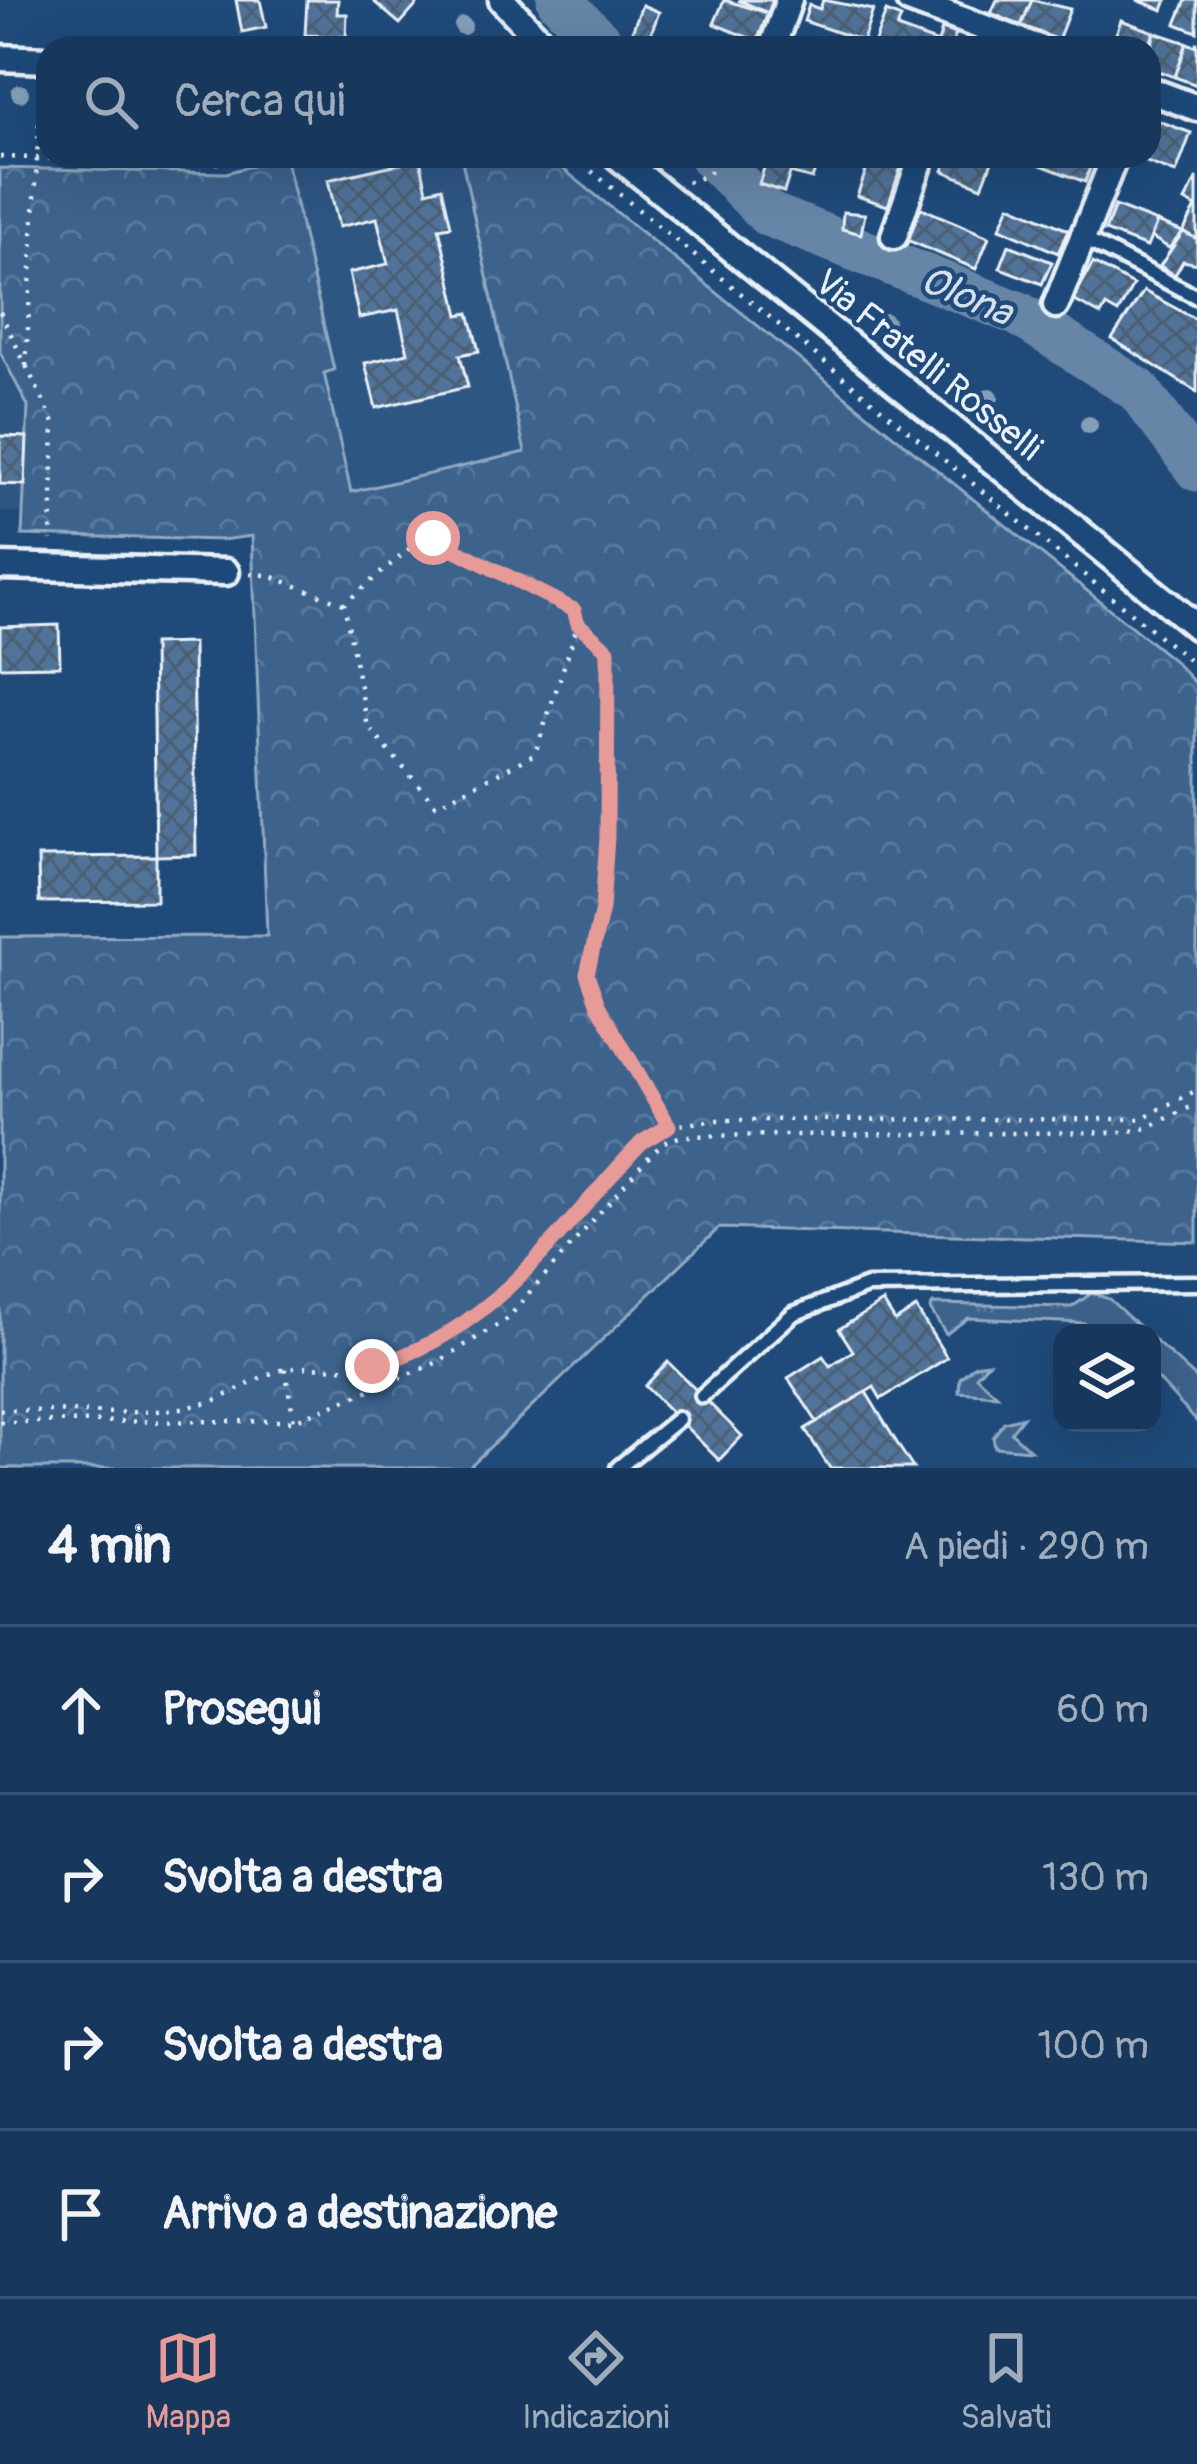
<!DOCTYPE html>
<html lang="it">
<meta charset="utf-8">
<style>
:root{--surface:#17385c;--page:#244365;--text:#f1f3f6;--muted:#9eacbb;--line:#365272;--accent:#e69b98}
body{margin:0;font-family:Pangolin,sans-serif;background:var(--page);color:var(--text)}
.controls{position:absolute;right:36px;bottom:36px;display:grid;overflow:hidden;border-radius:24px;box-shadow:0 12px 48px #0002}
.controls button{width:108px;height:108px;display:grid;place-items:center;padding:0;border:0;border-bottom:3px solid var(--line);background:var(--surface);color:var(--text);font:60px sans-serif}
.stop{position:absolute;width:36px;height:36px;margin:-27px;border:9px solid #e69b98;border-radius:50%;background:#fff}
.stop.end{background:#e69b98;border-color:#fff;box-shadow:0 3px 12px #0008}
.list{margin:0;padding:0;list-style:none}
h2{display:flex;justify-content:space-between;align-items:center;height:156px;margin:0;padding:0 48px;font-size:51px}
h2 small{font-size:39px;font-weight:400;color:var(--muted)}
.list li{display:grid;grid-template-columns:78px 1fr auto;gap:36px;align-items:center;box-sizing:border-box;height:168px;padding:0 48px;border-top:3px solid var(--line)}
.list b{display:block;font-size:45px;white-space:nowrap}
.list em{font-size:39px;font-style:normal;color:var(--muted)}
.icon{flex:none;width:66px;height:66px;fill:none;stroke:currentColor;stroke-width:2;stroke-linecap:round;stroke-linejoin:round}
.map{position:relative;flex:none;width:1197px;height:1468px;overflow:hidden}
.search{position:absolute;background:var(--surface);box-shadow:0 12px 48px #0002;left:36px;right:36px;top:36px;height:132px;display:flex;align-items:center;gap:30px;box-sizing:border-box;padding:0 42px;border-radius:36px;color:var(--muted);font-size:45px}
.sheet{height:828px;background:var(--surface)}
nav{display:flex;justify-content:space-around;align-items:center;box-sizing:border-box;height:168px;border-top:3px solid var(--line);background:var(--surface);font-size:33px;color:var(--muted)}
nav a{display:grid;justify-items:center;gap:6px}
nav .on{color:var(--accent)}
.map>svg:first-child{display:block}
.built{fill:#2e5683}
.grass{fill:url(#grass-tufts);stroke:#92aac2;stroke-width:3}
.park{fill:url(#park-crowns);stroke:#92aac2;stroke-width:3}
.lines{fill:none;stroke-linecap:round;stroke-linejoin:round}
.river{stroke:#6685a7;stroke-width:45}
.building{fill:url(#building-cross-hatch);stroke:#e8f1f8;stroke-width:3}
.service-casing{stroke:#e8f1f8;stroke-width:21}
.minor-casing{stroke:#e8f1f8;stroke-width:33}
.path{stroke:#e8f1f8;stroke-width:4.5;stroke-dasharray:3 9;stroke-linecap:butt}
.service{stroke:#1f4a7a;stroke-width:12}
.minor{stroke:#1f4a7a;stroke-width:24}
.tree{fill:#849eb9}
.route{stroke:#e69b98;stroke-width:15}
.labels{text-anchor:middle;stroke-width:9;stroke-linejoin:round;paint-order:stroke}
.street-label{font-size:36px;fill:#e8f1f8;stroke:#1f4a7a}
.water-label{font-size:39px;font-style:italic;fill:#d4e1ec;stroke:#1f4a7a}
</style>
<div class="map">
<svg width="1197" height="1468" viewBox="0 0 1197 1468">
<defs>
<pattern id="grass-tufts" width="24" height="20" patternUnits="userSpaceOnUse" patternTransform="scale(3)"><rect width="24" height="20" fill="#3c628c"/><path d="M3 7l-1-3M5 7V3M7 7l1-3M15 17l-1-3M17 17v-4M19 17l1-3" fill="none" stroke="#58799d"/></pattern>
<pattern id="park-crowns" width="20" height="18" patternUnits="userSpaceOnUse" patternTransform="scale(3)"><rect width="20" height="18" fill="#3c628c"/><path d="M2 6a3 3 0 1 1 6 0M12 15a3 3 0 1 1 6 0" fill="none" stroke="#58799d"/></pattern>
<pattern id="building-cross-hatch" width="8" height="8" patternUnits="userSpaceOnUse" patternTransform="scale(3)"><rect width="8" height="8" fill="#517399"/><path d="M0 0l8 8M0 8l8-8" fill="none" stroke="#4c5e72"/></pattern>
</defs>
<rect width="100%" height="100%" fill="#1f4a7a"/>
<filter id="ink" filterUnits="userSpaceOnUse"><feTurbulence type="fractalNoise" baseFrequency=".00833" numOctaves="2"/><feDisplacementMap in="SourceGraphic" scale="24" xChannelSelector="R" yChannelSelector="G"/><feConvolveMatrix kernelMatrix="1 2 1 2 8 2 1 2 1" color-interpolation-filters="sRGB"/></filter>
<g filter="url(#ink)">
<g class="built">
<polygon points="285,156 461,156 525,453 351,493 324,372 334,369"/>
<polygon points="0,352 28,406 24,513 0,512"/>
</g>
<g class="grass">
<polygon points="1092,1293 1109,1299 1146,1333 1085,1333 1084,1323 968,1318 946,1334 930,1309 933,1304 1072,1307"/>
<polygon points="1152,1338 1197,1379 1197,1422 1152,1373"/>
<polygon points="988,1363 976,1376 997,1395 959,1392 960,1378 975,1365"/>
<polygon points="1023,1417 1011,1432 1030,1450 995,1447 993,1437 1004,1422"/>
</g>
<polygon class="park" points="285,156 334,370 324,373 351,492 525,452 461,156 547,156 1173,660 1197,685 1197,1242 719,1228 468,1468 0,1468 0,937 267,936 252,536 222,540 22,535 28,406 0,352 0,168 226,173"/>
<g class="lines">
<g class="river">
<polyline points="559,0 606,48"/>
<polyline points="711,156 768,214 1019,314 1138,390 1197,469"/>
</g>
</g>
<g class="building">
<polygon points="236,0 260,0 266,27 242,32"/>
<polygon points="307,0 338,0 337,14 347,14 346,37 305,35"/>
<polygon points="372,0 421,0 400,24"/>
<polygon points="724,0 768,13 757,41 714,24"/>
<polygon points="738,0 773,0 768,13"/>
<polygon points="823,0 873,10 863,41 804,21 809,5 820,9"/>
<polygon points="997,0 1032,0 1021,26 991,13"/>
<polygon points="1032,0 1070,9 1058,40 1021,26"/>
<polygon points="1137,0 1167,0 1163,10"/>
<polygon points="1186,0 1197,0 1197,32 1176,24"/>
<polygon points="642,5 659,12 647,44 630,37"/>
<polygon points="886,12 901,18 897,28 938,43 942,29 956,34 951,48 873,47"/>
<polygon points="1121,20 1154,32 1149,48 1111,48"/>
<polygon points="1154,32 1187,43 1175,77 1149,68"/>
<polygon points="815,38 844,48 811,48"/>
<polygon points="1197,42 1197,85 1175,77 1187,43 1195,46"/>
<polygon points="1151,118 1191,133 1176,173 1136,158 1149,156"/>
<polygon points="778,156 820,156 812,179 790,173 784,192 759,184 766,162 776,165"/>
<polygon points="833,156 852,156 848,166 831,160"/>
<polygon points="949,156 994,156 982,187 943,171"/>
<polygon points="1041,156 1094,156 1085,182 1038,164"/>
<polygon points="871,157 901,167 888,206 857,196"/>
<polygon points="420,159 427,191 442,187 451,226 439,228 459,315 469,313 479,351 460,355 468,387 376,408 365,363 408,353 398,310 359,318 349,273 388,264 377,218 339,227 328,180"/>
<polygon points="1197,178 1197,206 1196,207 1185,201"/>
<polygon points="1010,205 1068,230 1058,253 1000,228"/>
<polygon points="1115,206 1157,222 1147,247 1105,231"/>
<polygon points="1196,207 1197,208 1197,239 1183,232"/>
<polygon points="921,208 989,237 976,269 907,240"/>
<polygon points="843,212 865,214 861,234 842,229"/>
<polygon points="1157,222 1183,232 1169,248 1151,237"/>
<polygon points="1183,232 1197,239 1197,264 1183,261 1175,275 1160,266"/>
<polygon points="1009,245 1052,262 1042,284 1000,268"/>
<polygon points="1093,263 1133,285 1118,313 1106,306 1101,315 1073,300"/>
<polygon points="1144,291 1197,320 1197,392 1112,339"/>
<polygon points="0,436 27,437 25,485 0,484"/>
<polygon points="59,625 60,666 0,667 0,627"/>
<polygon points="193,643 196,855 156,856 153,644"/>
<polygon points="156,856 156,901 39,902 38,857"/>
<polygon points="883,1302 895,1321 916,1308 947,1358 881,1399 874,1387 817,1422 788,1378 823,1356 830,1366 853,1351 839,1329"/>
<polygon points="668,1362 742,1436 719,1460 645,1386"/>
<polygon points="866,1392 900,1448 913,1468 830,1468 825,1461 805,1429"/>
</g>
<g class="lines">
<g class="service-casing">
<g id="service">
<polyline points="1084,239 1197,297"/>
<polyline points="702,1396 793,1314 867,1286 1197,1283"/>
<polyline points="618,1468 678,1419"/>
</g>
</g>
<g class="minor-casing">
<g id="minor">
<polyline points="502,0 547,48"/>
<polyline points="909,0 1039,48"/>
<polyline points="772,48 789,0"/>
<polyline points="0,58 48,60"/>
<polyline points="1149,90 1197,108"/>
<polyline points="617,156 1197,627"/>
<polyline points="894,236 922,156"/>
<polyline points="1056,305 1115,156"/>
<polyline points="0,566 226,572"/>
</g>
</g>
<g class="path">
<polyline points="573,156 1197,667"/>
<polyline points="0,157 223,163 236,156"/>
<polyline points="687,182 706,176 725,156"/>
<polyline points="0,312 54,423 51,540"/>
<polyline points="26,366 41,83"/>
<polygon points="422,538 433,538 574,610 578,624 535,754 436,805 368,727 344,604"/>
<polyline points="250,574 268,575 344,604"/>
<polyline points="578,624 608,651 607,837 601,909 587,974 598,1005 669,1126"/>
<polyline points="285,1369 294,1421"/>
<path d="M0,1410C66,1410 138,1419 202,1404C232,1398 259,1373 287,1369C314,1364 342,1372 370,1366C492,1340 560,1227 642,1142L669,1126L717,1120L1140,1119L1197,1090"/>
<polyline points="0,1422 294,1421 436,1363 507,1319 645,1161 664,1142 682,1136 1125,1132 1147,1128 1197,1104"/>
</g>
<use href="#service" class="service"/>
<use href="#minor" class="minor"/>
</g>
<g class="tree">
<circle cx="463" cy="26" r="9"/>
<circle cx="20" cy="93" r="9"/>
<circle cx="885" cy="322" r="9"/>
<circle cx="990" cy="397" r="9"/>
<circle cx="1089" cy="425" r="9"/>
</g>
</g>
<g class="lines" filter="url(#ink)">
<path class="route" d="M372,1366C494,1334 559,1228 642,1142L669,1126L598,1005L587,974L602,909L607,837L608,650L578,624L574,610L433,538"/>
</g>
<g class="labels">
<g class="street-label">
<text transform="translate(929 364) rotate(39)" y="13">Via Fratelli Rosselli</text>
</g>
<g class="water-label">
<text transform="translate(967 295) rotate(23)" y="14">Olona</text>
</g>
</g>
</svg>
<div class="controls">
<button><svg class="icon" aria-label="layers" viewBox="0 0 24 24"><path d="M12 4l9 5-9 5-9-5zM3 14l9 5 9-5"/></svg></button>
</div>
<div class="stop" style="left:433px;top:538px"></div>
<div class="stop end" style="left:372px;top:1366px"></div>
<div class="search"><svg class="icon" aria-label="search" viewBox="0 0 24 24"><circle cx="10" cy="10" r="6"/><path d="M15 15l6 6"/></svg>Cerca qui</div>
</div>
<section class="sheet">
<h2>4 min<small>A piedi · 290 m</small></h2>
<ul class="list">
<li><svg class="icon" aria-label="ahead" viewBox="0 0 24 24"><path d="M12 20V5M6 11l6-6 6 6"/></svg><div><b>Prosegui</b></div><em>60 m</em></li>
<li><svg class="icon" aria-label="right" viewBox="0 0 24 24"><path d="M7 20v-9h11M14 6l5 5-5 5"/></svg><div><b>Svolta a destra</b></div><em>130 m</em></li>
<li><svg class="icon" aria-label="right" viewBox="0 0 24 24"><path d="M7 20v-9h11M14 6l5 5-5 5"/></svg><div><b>Svolta a destra</b></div><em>100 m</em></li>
<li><svg class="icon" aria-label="arrive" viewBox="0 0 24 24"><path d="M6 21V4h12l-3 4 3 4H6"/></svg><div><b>Arrivo a destinazione</b></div></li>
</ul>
</section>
<nav>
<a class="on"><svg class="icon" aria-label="map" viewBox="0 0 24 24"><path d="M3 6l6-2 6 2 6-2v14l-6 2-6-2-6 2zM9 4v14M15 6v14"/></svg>Mappa</a>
<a><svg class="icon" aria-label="directions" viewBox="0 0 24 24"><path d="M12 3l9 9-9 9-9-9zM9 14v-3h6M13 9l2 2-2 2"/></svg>Indicazioni</a>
<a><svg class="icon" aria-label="saved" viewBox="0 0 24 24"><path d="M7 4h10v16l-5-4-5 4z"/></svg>Salvati</a>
</nav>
